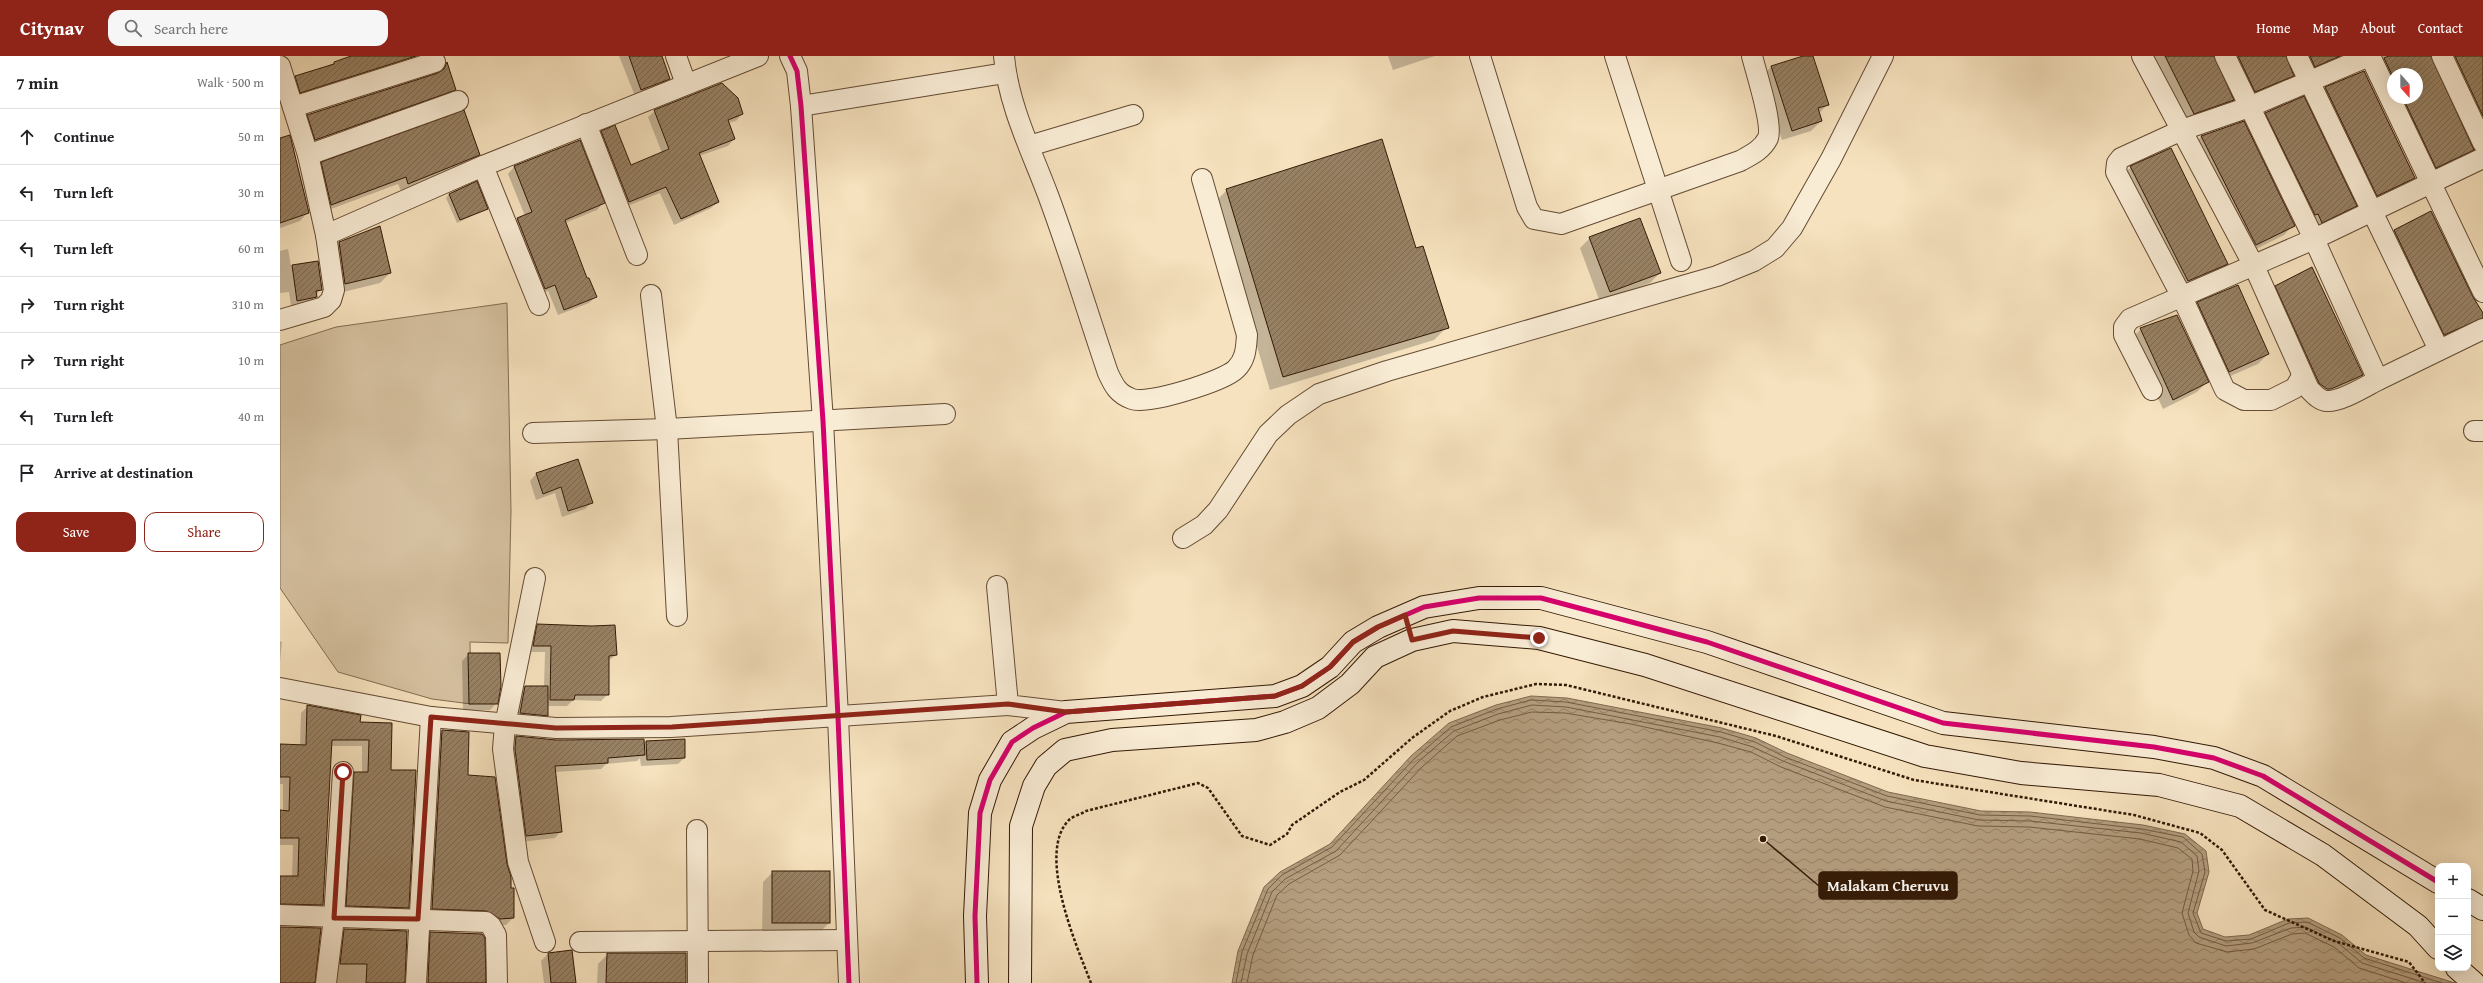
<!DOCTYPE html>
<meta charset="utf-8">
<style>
:root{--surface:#fff;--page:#f6f6f6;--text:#202124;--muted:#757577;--line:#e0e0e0;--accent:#8f2418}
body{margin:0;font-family:"Gentium Book Plus",serif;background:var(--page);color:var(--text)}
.controls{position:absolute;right:12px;bottom:12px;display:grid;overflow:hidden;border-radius:8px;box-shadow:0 4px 16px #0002}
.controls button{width:36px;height:36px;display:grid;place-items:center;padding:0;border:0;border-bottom:1px solid var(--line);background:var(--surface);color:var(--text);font:20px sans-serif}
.compass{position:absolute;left:2107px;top:12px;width:36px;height:36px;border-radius:50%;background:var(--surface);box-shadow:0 4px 16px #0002;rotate:159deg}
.stop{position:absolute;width:12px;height:12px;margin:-9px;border:3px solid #8f2418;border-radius:50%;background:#fff}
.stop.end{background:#8f2418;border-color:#fff;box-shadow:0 1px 4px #0008}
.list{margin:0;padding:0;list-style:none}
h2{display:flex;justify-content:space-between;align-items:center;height:52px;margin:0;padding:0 16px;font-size:17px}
h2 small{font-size:13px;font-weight:400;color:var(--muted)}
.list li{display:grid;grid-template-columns:26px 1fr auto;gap:12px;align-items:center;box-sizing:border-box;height:56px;padding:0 16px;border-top:1px solid var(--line)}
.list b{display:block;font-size:15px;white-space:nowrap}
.list em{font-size:13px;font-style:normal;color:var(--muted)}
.actions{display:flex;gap:8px;padding:12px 16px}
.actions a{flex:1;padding:9px 0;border:1px solid var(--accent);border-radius:12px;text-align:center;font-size:14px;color:var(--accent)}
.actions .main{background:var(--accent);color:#fff}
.icon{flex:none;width:22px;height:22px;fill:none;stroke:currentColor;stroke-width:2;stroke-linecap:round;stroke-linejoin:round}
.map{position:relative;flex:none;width:2203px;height:927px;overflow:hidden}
header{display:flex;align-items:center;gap:24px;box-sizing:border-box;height:56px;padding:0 20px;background:var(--accent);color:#fff}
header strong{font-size:19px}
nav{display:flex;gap:22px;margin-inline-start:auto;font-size:14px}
.search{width:280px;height:36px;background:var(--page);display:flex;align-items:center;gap:10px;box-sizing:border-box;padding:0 14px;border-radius:12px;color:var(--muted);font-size:15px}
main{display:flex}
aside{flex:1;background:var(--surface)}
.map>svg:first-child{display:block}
.green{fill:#d5c09f;stroke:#846c52}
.water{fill:url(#water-waves);stroke:#80694e}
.shadow{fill:#0003;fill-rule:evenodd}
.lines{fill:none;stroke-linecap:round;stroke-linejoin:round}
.shore{stroke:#745c42;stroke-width:1}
.building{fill:url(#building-hatch);stroke:#331905}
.street-casing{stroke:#644b33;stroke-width:22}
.secondary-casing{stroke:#331905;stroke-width:24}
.path{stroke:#331905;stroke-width:2.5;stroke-dasharray:3 2;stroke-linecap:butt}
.street{stroke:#f9ecd5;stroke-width:20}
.secondary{stroke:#f9ecd5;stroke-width:22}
.cycleway-casing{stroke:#f9ecd5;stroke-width:8}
.cycleway{stroke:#d6006c;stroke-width:5}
.route{stroke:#8f2418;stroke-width:5}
.leader{fill:none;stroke:#331905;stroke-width:1.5}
.callout-dot{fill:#331905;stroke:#f9ecd5;stroke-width:1.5}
.callout{fill:#331905;stroke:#331905;stroke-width:1.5}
.callout-label{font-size:15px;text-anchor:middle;font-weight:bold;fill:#fff}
</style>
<header>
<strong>Citynav</strong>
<div class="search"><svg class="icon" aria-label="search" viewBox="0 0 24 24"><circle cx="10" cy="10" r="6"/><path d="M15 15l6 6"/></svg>Search here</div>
<nav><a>Home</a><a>Map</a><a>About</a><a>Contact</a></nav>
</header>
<main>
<aside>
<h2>7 min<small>Walk · 500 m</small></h2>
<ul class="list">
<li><svg class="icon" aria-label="ahead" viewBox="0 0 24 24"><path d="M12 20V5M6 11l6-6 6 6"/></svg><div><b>Continue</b></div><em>50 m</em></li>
<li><svg class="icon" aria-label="left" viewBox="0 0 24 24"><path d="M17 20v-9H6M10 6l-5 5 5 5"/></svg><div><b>Turn left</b></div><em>30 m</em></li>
<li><svg class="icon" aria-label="left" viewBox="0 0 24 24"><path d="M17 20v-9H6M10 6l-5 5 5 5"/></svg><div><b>Turn left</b></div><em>60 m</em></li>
<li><svg class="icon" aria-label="right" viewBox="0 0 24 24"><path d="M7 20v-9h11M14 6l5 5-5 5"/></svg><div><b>Turn right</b></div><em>310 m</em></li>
<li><svg class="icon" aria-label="right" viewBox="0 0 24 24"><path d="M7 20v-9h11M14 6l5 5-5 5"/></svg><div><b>Turn right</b></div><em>10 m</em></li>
<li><svg class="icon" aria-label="left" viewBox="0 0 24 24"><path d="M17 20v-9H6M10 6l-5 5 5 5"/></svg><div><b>Turn left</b></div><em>40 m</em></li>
<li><svg class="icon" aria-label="arrive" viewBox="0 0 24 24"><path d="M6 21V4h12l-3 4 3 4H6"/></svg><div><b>Arrive at destination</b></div></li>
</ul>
<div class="actions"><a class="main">Save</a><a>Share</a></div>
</aside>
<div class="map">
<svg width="2203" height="927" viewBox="0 0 2203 927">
<defs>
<pattern id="water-waves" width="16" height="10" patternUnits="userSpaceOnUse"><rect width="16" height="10" fill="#b49e7f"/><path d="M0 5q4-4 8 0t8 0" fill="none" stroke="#938066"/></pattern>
<pattern id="building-hatch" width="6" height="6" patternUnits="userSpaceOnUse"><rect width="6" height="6" fill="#988265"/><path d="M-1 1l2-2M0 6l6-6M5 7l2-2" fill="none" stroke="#7d6a51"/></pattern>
</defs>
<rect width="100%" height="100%" fill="#f6e2be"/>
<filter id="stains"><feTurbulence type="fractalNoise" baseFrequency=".005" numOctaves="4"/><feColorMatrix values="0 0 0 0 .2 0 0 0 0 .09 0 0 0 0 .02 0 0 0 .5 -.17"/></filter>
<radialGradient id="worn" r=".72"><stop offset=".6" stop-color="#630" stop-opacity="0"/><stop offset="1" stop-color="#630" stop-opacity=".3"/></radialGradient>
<polygon class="green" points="227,247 231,455 228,587 190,586 191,648 152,643 58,616 0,532 0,289 56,271"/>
<polygon class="water" points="1251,640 1287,642 1442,672 1476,682 1507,697 1608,736 1701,755 1750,756 1863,769 1905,778 1926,795 1929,816 1917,857 1923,873 1945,881 1969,879 2008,863 2028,862 2062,879 2086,899 2175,927 952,927 958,895 984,831 1000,816 1050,788 1131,700 1169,667 1216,649"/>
<g class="shadow">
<polygon points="74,0 148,0 14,43 9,28 16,21"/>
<polygon points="339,0 381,0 389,23 382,29 355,40"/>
<polygon points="1108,0 1155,0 1113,14"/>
<polygon points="1526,0 1532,0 1548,48 1538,58 1541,65 1531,75 1502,84 1481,21 1491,11"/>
<polygon points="1871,0 1934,0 1952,44 1943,54 1903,67"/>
<polygon points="1939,0 2005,0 2012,19 2003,29 1965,45"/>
<polygon points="2011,0 2076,0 2025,20"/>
<path d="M2084,0H2151L2193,93L2183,103L2146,121ZM2113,18H2137V42H2113Z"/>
<polygon points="2156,0 2203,0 2203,92"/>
<polygon points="166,8 175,34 168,40 29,90 21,66 28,59 159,18"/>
<polygon points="2084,16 2134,121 2124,131 2087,149 2036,42 2045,32"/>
<polygon points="375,55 462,58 456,65 448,67 454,83 448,90 419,100 438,146 431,152 394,169 380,137 342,152 315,82 322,76 350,110 382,97 368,61"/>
<polygon points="1986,57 2075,150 2065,160 2032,176 1976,67"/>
<polygon points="1922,80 2013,169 2004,179 1966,198 1912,90"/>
<polygon points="299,85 323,147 317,154 285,167 307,224 316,240 309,247 278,259 268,235 258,239 231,170 237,163 245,160 228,118 234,111"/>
<polygon points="0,88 28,156 20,165 0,172"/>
<polygon points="199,99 191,106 121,135 118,128 43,156 34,115 42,107"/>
<polygon points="1851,111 1947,208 1937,218 1897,235 1841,121"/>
<polygon points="947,134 1136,193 1167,271 1154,284 990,334 934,147"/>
<polygon points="169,138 207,153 177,167 166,142"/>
<polygon points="2114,174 2192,241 2203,260 2194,272 2154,288 2104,184"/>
<polygon points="1310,182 1380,217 1370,227 1320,246 1300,192"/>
<polygon points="59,187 110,217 100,227 55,238 49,197"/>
<polygon points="8,193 11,210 37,206 41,233 30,247 11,250 9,236 0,237 0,195"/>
<polygon points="1996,230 2082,319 2072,329 2037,343 1986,240"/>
<polygon points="1918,247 1988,298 1978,308 1939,325 1908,257"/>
<polygon points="1861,273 1927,326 1917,336 1883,353 1851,283"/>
<polygon points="297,404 311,447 305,453 282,461 275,437 256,444 250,425 256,418"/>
<polygon points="258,569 336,599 328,605 328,638 321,645 293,644 287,650 267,650 267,659 260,666 234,664 238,638 245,631 264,631 265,596 247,596 252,575"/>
<polygon points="0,585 2,586 0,605"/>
<polygon points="189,598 217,647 210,654 183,655 182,605"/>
<polygon points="28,650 79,667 110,715 128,851 121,858 60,856 68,724 75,717 82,717 82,690 50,690 42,849 35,855 0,854 0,821 12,821 13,789 0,789 0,755 3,755 3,728 0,728 0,689 20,690 21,657"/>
<polygon points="162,675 233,862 226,869 213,869 146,859 156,681"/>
<polygon points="236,681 363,689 366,686 404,702 398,708 361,710 360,702 357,705 326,708 321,713 275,716 281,775 275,782 240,786 229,688"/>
<polygon points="493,816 549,867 539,877 482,876 483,826"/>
<polygon points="65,874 124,927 51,927 58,881"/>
<polygon points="151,877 205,927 141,927 144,884"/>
<polygon points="291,895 295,927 264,927 261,905 268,898"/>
<polygon points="328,898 405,927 317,927 318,908"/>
</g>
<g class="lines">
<g class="shore">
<polyline points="956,927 962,896 988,833 1002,819 1052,791 1134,703 1171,671 1217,653 1251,644 1286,646 1441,676 1475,686 1505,701 1607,740 1700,759 1750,760 1862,773 1903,781 1922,798 1925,816 1913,857 1921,877 1946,885 1971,883 2009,867 2027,866 2060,882 2084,902 2162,927"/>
<polyline points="961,927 967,898 992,836 1005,823 1056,795 1138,706 1174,675 1218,658 1252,649 1286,651 1440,681 1473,691 1503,705 1606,745 1699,764 1750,765 1861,777 1901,786 1917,800 1919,815 1908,857 1914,876 1919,881 1946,890 1972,887 2011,872 2026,871 2057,886 2082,907 2146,927"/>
<polyline points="967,927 973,899 997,839 1009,828 1060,799 1142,711 1177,680 1220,664 1252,656 1285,657 1351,668 1438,687 1471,696 1501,711 1605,751 1698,770 1749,771 1860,783 1898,792 1912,803 1913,815 1902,857 1909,879 1916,887 1947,896 1974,893 2012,878 2025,877 2054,891 2079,912 2126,927"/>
</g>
</g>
<g class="building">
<polygon points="71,0 136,0 20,37 15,20 54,8 54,6"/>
<polygon points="349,0 382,0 390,23 361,34"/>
<polygon points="1523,0 1533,0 1549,49 1538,52 1542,65 1512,75 1491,10"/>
<polygon points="1885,0 1934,0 1954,44 1914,58"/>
<polygon points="1958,0 2006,0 2014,20 1975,36"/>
<polygon points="2030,0 2060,0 2035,11"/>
<polygon points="2109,0 2151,0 2194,94 2156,112 2123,42 2137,42 2137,18 2113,18 2113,21 2104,2"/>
<polygon points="2175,0 2203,0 2203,60"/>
<polygon points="167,6 176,34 35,84 27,59 158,17 164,13"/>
<polygon points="2084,15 2135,122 2097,140 2045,31"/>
<polygon points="442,27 458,42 463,58 448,64 455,83 419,97 439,146 401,163 386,131 349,146 321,75 335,69 351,109 389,93 374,54"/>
<polygon points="2024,40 2077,150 2042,167 2038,158 2035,159 1985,57"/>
<polygon points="184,54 200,99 128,128 126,121 51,149 41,106"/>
<polygon points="1964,65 2015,170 1976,189 1921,80"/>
<polygon points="10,79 29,157 0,167 0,82"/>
<polygon points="1102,83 1136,192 1143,190 1169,272 1003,321 946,133"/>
<polygon points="300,84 325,147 285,164 307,222 309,222 317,241 284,254 275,229 265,233 237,162 252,156 234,110"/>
<polygon points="1891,92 1948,208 1908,225 1850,110"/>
<polygon points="197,125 208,153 180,164 169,138"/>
<polygon points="2151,155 2193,241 2203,257 2203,262 2164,279 2114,174"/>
<polygon points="1360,162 1381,217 1330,236 1309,181"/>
<polygon points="100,170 111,217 65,228 59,186"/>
<polygon points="38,205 42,234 36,235 37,241 17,245 12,209"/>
<polygon points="2032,211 2083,319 2051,333 2047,333 2039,327 1995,230"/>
<polygon points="1958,229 1989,298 1949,316 1917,246"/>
<polygon points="1897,259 1929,326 1893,344 1860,272"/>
<polygon points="298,403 313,447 288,455 281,431 263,438 256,417"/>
<polygon points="257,568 312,570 335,569 337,599 329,600 329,639 295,639 294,644 270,644 271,590 253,590"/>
<polygon points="188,597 220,597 221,630 218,648 189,648"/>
<polygon points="245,630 268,630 268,660 240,657"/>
<polygon points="27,649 81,659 80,666 112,667 111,714 136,714 129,852 66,850 74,716 88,716 89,684 52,684 43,849 0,848 0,820 18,820 19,782 0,782 0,754 9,755 10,721 0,721 0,688 26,689"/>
<polygon points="162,674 189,676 188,719 215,721 227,808 231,821 231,832 234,832 234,862 220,863 206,855 152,853"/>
<polygon points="236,680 276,684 364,683 365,699 328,702 328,707 275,710 282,776 246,780 235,693"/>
<polygon points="405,683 405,702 367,704 366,685"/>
<rect x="492" y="815" width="58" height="52"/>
<polygon points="0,871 41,872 35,927 0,927"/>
<polygon points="64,873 127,875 125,927 86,927 87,908 60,908"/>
<polygon points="150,876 202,878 205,882 206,927 148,927"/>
<polygon points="292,894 296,927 271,927 268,897"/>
<polygon points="327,897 406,897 406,927 326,927"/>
</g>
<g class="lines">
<g class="street-casing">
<g id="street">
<polyline points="396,0 406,28"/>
<polyline points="510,0 517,15 521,50 543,365 558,661 569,927"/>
<path d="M724,0C728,48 751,94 768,139C790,198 808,258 828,317C834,330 838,338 852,343C868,349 944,325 956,313C966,303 966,292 967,279L922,123"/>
<path d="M1200,0L1247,151L1254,163L1281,168L1460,105C1471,99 1482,94 1488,82C1493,68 1476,16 1472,0"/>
<polyline points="1335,0 1401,205"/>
<path d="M1862,0L1974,210L2029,333C2034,338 2040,345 2047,345C2061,346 2086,330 2098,324"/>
<polyline points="1945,0 2034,183 2098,324 2203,273"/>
<polyline points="2017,0 2159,294"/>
<polyline points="2090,0 2203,236"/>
<polyline points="2162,0 2203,87"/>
<polyline points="0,10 28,99"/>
<polyline points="521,50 725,17"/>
<polyline points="13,51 155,6"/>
<polyline points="306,68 357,199"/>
<polyline points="749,90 853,59"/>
<polyline points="203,110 259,249"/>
<polyline points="46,179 203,110 478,0"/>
<polyline points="371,239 387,373 397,560"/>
<polyline points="0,264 44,251 51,244 54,234 46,179 28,99 178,45"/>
<polyline points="2022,320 2015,332 1991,344 1964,344 1945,334 1901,239 1836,116 1837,107 1841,102 1902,74 1969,51 2089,0"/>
<polyline points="1872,334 1844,279 1844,271 1850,263 2034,183 2203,102"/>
<polyline points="2194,375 2203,375"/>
<polyline points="253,377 387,373 665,358"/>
<polyline points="903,482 924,469 938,454 988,378 1008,359 1039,338 1107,315 1437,220 1474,205 1495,192 1512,172 1551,103 1603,0"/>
<polyline points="255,522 225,669 223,693 238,806 265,886"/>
<polyline points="717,530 728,649 786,656"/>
<polyline points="0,632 151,661 276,672 391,671 728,649"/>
<polyline points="417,774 418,927"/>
<polyline points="0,859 206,866 211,870 216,879 217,927"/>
<polyline points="300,886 567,884"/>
<polyline points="46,927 54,862 63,716"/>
<polyline points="136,927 151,661"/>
</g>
</g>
<g class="secondary-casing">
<g id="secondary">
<polyline points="2188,844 2203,853"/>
<polyline points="2177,912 2194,927"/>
<polyline points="697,927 695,860 700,757 710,724 732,686 753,672 786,656 995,640 1022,630 1050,611 1073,586 1098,571 1144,551 1199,542 1261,542 1427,586 1663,667 1874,691 1934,702 1983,720 2158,826"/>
<polyline points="740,927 741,770 754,730 766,710 785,694 832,684 976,674 1005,666 1038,652 1070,628 1095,601 1132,584 1173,575 1259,582 1365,609 1645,700 1741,717 1879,729 1960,750 2043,799 2138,870 2158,892"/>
</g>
</g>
<path class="path" d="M811,927C797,891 755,795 790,763C794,760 801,758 806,755L918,727L928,732L962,780L990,789L1007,778L1012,769L1060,736L1084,724L1132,682L1170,655L1203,641L1256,628L1286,629L1496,680L1634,724L1854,759L1920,777L1942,794L1985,854L2054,885L2129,906L2145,927"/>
<use href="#street" class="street"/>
<use href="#secondary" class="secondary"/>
<g class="cycleway-casing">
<g id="cycleway">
<polyline points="510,0 517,15 521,50 543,365 558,661 569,927"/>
<polyline points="697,927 695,860 700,757 710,724 732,686 753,672 786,656 995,640 1022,630 1050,611 1073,586 1098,571 1144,551 1199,542 1261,542 1427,586 1663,667 1874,691 1934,702 1983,720 2158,826"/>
</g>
</g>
<use href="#cycleway" class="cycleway"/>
</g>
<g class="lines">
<polyline class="route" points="63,716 54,862 138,863 151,661 276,672 392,671 728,648 786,656 995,640 1022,630 1050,611 1073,586 1098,571 1125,559 1132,584 1173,575 1259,582"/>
</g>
<path class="leader" d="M1483 783L1539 830"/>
<circle class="callout-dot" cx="1483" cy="783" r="4"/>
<rect class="callout" x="1539" y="816" width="138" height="27" rx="4"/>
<g class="callout-label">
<text x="1608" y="835">Malakam Cheruvu</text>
</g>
<rect width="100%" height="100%" filter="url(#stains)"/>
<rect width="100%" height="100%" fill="url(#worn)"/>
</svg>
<div class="controls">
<button>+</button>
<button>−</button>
<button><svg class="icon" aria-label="layers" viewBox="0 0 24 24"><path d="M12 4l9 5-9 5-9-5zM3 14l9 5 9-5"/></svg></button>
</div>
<svg class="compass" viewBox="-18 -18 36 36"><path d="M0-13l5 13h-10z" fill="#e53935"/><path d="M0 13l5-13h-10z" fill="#757577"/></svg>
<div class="stop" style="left:63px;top:716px"></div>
<div class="stop end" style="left:1259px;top:582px"></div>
</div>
</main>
